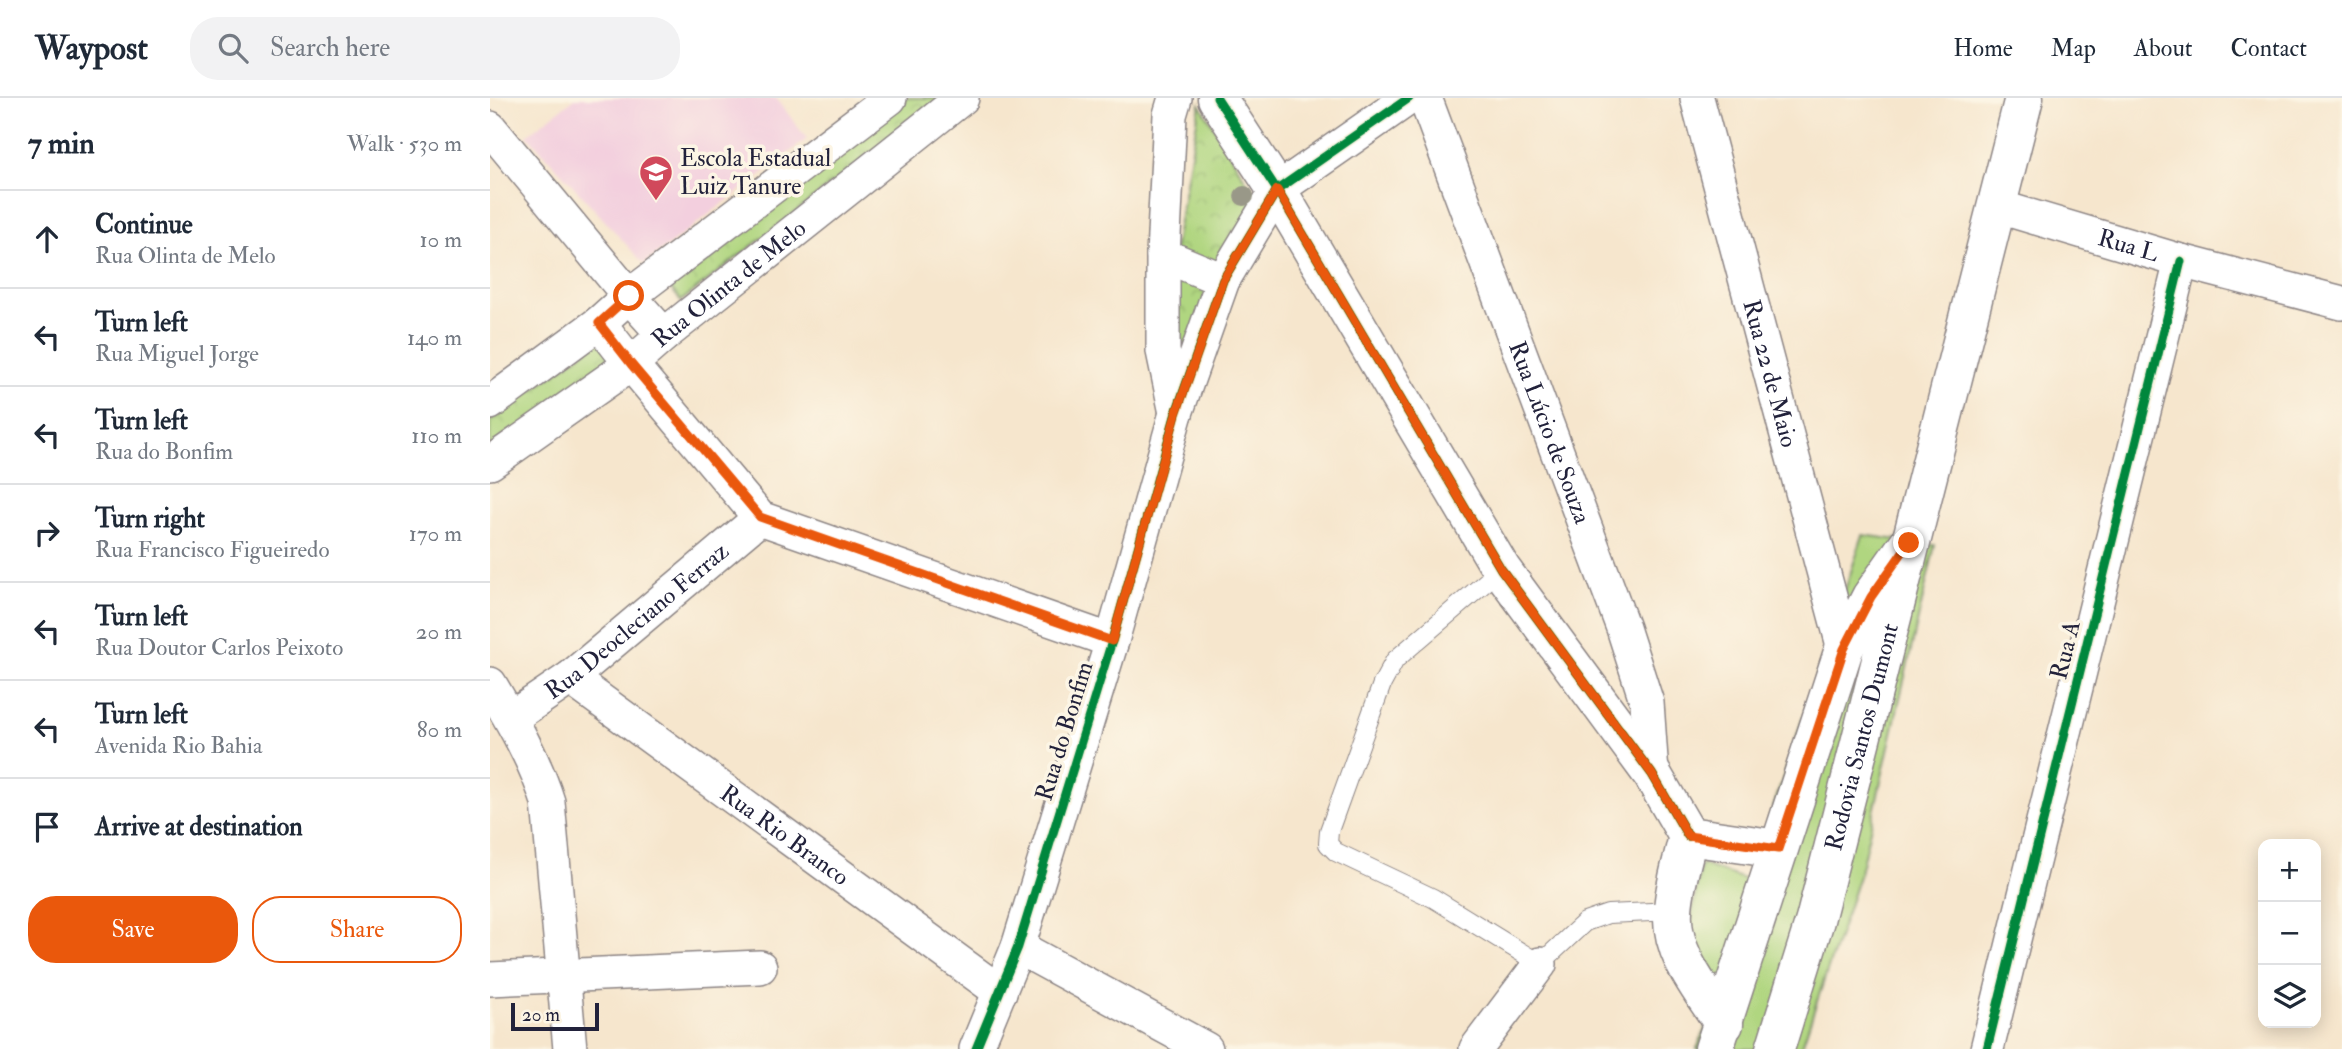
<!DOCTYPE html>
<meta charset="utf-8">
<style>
:root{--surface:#fff;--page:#f2f2f3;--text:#1f2937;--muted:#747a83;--line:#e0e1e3;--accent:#ea580c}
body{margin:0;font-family:"IM FELL Double Pica",serif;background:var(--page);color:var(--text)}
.controls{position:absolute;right:21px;bottom:21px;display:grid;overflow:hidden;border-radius:14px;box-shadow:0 4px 18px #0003}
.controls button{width:63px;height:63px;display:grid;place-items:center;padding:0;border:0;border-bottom:2px solid var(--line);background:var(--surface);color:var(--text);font:35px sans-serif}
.scale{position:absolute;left:21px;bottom:18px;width:88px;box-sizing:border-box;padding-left:7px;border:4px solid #22223b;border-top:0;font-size:19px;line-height:24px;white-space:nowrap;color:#22223b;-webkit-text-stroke:5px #fcf5e5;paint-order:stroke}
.stop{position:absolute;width:21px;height:21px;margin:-16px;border:5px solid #ea580c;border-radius:50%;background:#fff}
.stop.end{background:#ea580c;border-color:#fff;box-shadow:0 2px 7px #0008}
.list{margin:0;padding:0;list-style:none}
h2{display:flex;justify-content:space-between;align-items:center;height:91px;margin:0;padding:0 28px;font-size:30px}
h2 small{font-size:23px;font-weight:400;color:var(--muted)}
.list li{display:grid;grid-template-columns:46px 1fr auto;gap:21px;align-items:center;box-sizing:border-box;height:98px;padding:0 28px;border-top:2px solid var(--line)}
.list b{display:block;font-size:26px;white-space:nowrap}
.list p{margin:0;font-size:23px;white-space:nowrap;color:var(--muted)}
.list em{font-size:23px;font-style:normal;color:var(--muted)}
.actions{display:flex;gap:14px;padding:21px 28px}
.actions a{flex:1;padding:16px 0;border:2px solid var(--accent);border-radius:28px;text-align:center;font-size:24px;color:var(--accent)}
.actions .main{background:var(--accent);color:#fff}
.icon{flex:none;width:38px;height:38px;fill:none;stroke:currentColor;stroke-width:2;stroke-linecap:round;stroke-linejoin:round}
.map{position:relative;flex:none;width:1852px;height:951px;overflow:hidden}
header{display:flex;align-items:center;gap:42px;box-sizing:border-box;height:98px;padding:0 35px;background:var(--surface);border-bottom:2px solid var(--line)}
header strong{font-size:33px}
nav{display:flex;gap:38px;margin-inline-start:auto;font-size:24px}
.search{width:490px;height:63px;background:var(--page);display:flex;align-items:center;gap:18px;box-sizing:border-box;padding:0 24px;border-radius:28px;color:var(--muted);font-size:26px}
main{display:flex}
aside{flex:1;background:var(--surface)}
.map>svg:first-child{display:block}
.built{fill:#f3cfde}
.grass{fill:#b0d680;stroke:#697c5e;stroke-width:2}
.park{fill:url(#park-crowns);stroke:#697c5e;stroke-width:2}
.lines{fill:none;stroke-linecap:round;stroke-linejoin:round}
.lane-casing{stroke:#8c8484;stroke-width:20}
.street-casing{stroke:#8c8484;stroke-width:36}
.secondary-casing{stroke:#8c8484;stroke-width:41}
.highway-casing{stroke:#8c8484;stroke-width:41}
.lane{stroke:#fff;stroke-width:18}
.street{stroke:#fff;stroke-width:33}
.secondary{stroke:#fff;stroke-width:38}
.highway{stroke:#fff;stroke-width:38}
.cycleway-casing{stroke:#fcf5e5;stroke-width:13}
.cycleway{stroke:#00873e;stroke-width:9}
.tree{fill:#999888}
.route{stroke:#ea580c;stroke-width:9}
.labels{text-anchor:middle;stroke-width:7;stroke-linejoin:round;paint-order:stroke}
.poi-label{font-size:24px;fill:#22223b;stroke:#fcf5e5;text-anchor:start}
.street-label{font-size:24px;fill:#22223b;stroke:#fcf5e5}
</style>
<header>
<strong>Waypost</strong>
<div class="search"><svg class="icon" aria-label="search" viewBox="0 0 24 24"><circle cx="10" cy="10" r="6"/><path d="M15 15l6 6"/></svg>Search here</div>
<nav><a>Home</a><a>Map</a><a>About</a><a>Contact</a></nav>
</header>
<main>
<aside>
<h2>7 min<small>Walk · 530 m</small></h2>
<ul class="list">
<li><svg class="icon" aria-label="ahead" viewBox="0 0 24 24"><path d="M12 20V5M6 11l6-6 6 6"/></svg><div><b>Continue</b><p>Rua Olinta de Melo</p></div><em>10 m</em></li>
<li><svg class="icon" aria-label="left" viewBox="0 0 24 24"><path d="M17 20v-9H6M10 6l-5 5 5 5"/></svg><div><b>Turn left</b><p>Rua Miguel Jorge</p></div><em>140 m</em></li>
<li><svg class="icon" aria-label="left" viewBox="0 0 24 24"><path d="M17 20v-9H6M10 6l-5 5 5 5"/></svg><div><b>Turn left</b><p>Rua do Bonfim</p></div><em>110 m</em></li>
<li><svg class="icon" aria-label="right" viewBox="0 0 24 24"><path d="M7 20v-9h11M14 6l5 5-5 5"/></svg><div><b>Turn right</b><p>Rua Francisco Figueiredo</p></div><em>170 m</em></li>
<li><svg class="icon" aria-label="left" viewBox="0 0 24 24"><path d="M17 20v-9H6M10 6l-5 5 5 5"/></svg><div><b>Turn left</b><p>Rua Doutor Carlos Peixoto</p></div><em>20 m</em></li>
<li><svg class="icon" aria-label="left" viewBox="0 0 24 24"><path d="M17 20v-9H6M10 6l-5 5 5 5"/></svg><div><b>Turn left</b><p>Avenida Rio Bahia</p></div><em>80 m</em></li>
<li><svg class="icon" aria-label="arrive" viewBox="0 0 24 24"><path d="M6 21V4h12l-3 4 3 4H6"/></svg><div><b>Arrive at destination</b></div></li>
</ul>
<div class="actions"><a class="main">Save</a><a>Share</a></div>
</aside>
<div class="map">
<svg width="1852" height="951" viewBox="0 0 1852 951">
<defs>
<pattern id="park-crowns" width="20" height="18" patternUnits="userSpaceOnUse" patternTransform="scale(1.75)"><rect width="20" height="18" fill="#b0d680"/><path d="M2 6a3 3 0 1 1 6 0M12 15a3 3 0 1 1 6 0" fill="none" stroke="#97b770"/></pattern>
</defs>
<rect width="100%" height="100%" fill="#fcf5e5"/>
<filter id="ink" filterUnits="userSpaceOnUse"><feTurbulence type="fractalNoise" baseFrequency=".0143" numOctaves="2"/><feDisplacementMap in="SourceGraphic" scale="14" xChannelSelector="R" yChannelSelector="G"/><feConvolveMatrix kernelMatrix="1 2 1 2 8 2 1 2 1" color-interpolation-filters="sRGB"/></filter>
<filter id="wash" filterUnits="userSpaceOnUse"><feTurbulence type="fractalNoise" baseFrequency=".00686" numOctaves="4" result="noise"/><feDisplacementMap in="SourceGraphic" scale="28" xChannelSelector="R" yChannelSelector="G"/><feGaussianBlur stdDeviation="1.57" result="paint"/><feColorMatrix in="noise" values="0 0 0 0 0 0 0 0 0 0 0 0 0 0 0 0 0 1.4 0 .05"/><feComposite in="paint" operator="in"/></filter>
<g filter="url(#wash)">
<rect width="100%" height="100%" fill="#f6e6cd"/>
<polygon class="built" points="85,0 286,0 317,41 154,166 37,37"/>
<polygon class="grass" points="1373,437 1445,447 1370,775 1311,951 1207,951 1233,888 1198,837 1211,766 1259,783"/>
<g class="park">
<polygon points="408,0 452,0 191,203 173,181"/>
<polygon points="710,6 766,99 689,270 680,174"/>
<polygon points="112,241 129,264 0,357 0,323"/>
</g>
</g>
<g filter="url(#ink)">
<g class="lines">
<g class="lane-casing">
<polyline id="lane" points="1011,471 905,562 892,586 839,733 838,746 846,754 943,800 1050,866 1095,824 1118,816 1183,813"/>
</g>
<g class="street-casing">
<g id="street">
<polyline points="685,0 680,17 673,157 673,253 686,315"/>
<path id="s1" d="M935,0L1133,530L1157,605L1162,676"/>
<path id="s2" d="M1207,0L1354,551"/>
<polyline points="0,30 139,198 174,237"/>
<path id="s3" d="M1506,108L1691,163L1852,205"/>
<polyline points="673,157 733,182"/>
<polyline points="109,225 141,266 270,420 622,543"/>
<polyline points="0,305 109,225 139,198 400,0"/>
<path id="s4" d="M0,365L141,266L174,237L472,0"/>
<path id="s5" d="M80,580L510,894"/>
<path d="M0,586C22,623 45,662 58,704L80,951"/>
<path id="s6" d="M21,620L80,580L270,420"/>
<polyline points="528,849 716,951"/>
<polyline points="0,881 270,869"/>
<polyline points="486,951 528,849 622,543 686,315 733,182 787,92 919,0"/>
<polyline points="986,951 1050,866"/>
<polyline points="1497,951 1691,163"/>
</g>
</g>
<g class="secondary-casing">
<g id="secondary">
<polyline points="727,0 787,92 1011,471 1162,676 1198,738"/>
<path d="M1198,738C1193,762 1184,788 1183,813C1180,856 1212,892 1234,926"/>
<polyline points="1198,738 1288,751"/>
<polyline points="1224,951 1354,551 1381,499 1419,445"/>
</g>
</g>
<g class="highway-casing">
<g id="highway">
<path id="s7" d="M1285,951L1325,822L1534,0"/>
</g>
</g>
<use href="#lane" class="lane"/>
<use href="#street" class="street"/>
<use href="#secondary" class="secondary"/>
<use href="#highway" class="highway"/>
<g class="cycleway-casing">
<g id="cycleway">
<polyline points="727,0 787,92 1011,471 1162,676 1198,738"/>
<polyline points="486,951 528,849 622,543 686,315 733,182 787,92 919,0"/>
<polyline points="1497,951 1691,163"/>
</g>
</g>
<use href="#cycleway" class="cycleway"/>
</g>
<circle class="tree" cx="754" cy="98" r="10"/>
</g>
<g class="lines" filter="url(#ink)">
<polyline class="route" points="139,198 109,225 141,266 270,419 622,543 686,316 733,182 787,92 1011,471 1162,676 1198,738 1288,751 1354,551 1381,499 1419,445"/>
</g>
<defs>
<g id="school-pin" transform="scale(1.75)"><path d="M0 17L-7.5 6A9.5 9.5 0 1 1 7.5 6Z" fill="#d1495b" stroke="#fcf5e5"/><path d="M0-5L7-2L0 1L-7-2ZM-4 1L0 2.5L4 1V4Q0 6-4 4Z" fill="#fff"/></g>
</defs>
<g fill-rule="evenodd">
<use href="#school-pin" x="166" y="74"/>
</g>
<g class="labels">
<g class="poi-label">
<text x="190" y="68">Escola Estadual<tspan x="190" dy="28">Luiz Tanure</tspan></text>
</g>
<g class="street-label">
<text dy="8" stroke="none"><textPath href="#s3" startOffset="138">Rua L</textPath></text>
<text dy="8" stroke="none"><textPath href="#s4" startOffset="299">Rua Olinta de Melo</textPath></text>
<text dy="8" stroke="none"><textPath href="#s2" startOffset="285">Rua 22 de Maio</textPath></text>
<text dy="8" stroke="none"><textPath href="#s1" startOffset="357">Rua Lúcio de Souza</textPath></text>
<text dy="8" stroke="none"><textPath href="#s6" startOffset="159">Rua Deocleciano Ferraz</textPath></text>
<text transform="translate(1575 552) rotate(-76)" y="8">Rua A</text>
<text transform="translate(574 633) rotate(-73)" y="8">Rua do Bonfim</text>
<text dy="8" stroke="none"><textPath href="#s7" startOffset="324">Rodovia Santos Dumont</textPath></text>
<text dy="8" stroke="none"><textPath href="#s5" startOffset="266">Rua Rio Branco</textPath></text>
</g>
</g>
</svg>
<div class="controls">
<button>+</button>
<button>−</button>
<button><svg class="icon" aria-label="layers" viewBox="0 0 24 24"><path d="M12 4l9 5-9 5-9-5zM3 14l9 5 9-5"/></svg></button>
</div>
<div class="scale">20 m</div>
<div class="stop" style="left:139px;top:198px"></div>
<div class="stop end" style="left:1419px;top:445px"></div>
</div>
</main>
